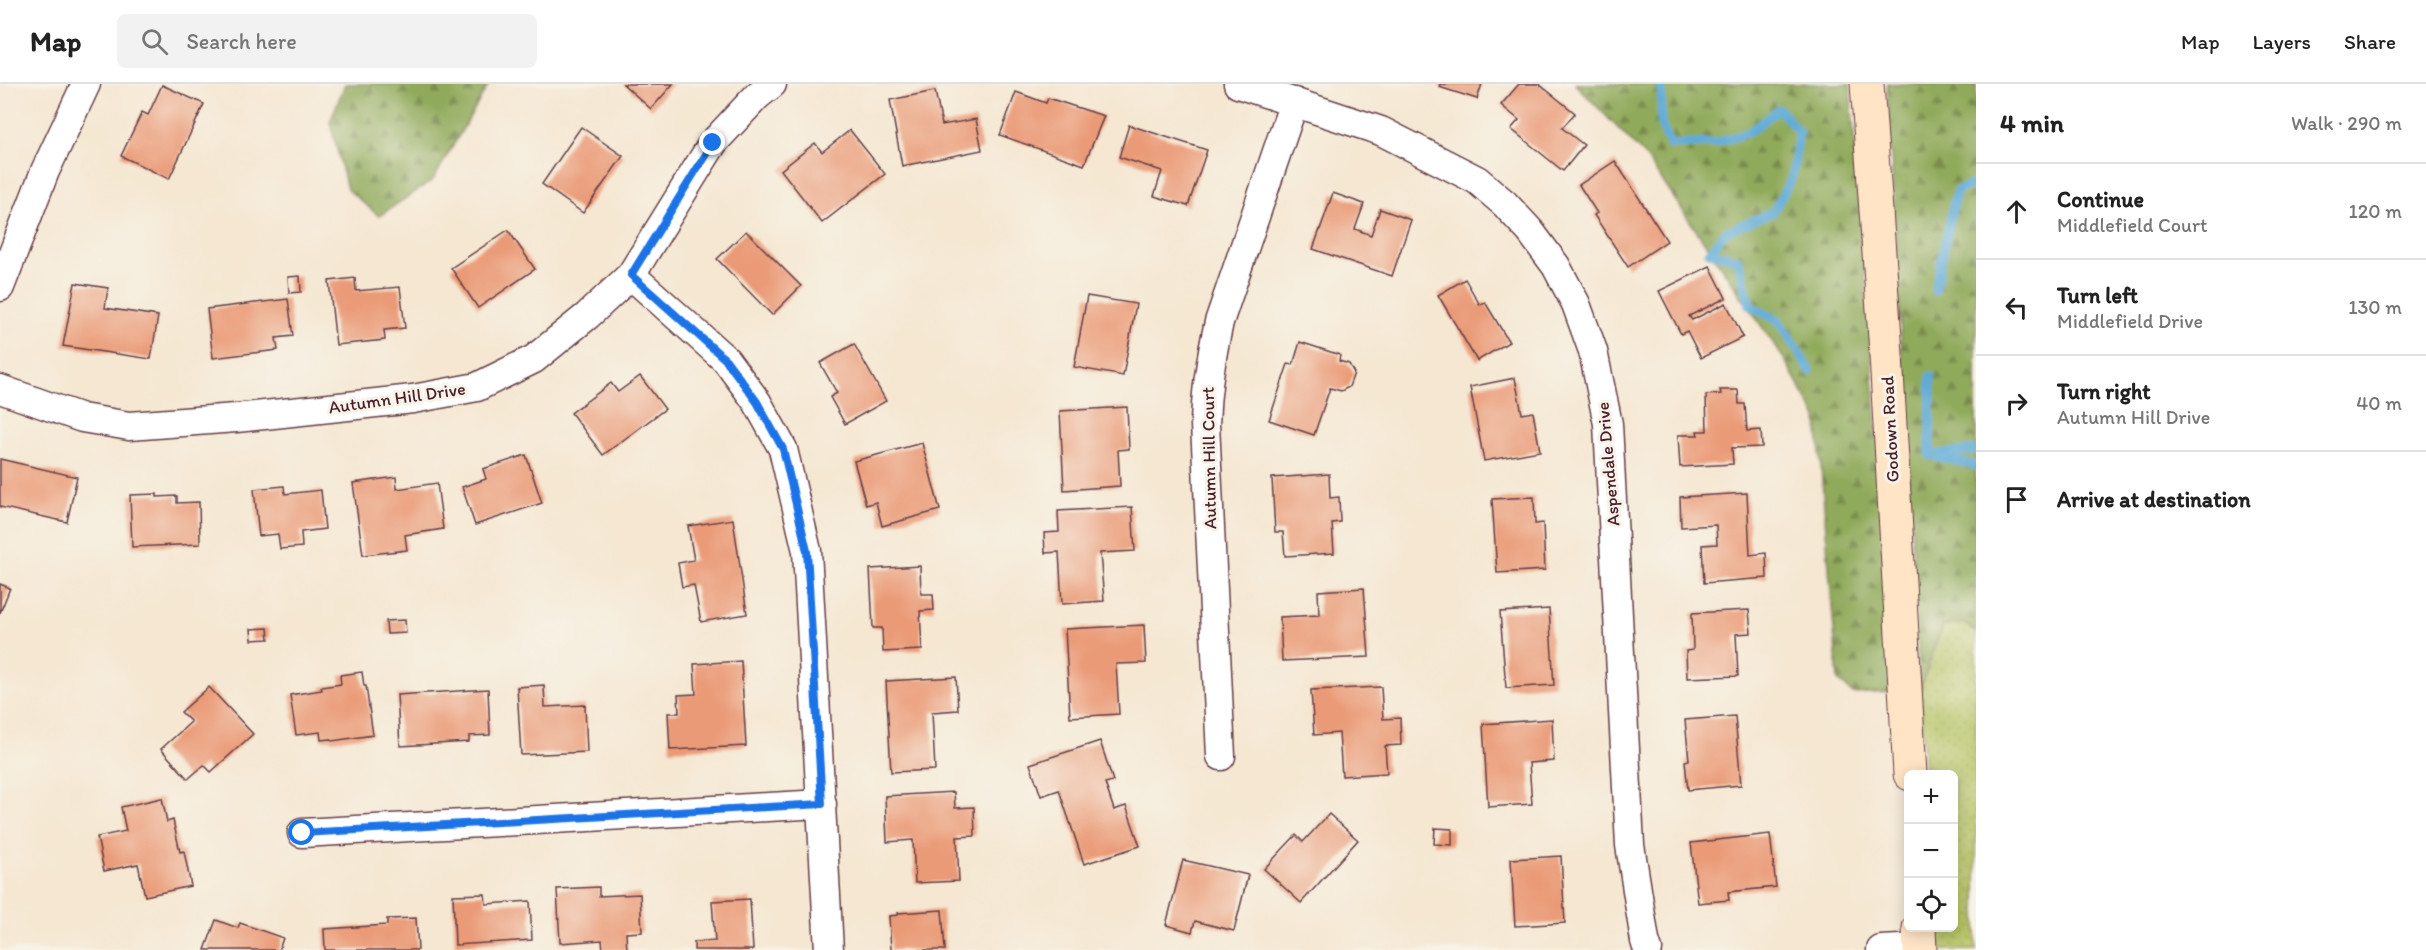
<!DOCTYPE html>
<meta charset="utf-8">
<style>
:root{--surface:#fff;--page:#f2f2f2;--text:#222;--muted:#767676;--line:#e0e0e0}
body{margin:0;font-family:Itim,sans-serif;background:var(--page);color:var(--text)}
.controls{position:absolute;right:18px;bottom:18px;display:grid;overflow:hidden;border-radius:9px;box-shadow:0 3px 15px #0003}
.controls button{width:54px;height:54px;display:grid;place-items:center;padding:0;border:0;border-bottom:2px solid var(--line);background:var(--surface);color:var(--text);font:30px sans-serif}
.stop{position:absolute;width:18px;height:18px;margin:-14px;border:4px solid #1a73e8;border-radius:50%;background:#fff}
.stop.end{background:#1a73e8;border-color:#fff;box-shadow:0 2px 6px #0008}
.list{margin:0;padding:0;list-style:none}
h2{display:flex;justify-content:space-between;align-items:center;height:78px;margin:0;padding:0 24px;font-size:26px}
h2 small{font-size:20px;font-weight:400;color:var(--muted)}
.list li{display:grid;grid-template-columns:39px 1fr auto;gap:18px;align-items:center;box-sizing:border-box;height:96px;padding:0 24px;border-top:2px solid var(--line)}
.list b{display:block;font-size:22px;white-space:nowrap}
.list p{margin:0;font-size:20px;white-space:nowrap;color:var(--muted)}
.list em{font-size:20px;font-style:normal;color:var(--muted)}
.icon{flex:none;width:33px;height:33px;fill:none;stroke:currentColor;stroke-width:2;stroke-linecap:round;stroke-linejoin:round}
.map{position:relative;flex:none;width:1976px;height:866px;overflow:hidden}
header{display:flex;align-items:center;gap:36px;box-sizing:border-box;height:84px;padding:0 30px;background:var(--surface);border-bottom:2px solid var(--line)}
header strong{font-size:28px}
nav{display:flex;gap:33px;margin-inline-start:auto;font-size:21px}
.search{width:420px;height:54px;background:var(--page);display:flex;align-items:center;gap:15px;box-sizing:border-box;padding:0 21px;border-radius:9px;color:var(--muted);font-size:22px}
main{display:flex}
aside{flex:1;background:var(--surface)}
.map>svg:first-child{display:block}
.grass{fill:url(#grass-dots);stroke:#807248;stroke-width:1.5}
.forest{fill:url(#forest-firs);stroke:#6d6443;stroke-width:1.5}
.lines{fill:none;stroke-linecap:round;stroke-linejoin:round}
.stream{stroke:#5fabd8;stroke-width:9}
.building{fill:#ea9a76}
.street-casing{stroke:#643d44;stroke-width:31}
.secondary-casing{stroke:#643d44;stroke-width:35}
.street{stroke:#fff;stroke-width:28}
.secondary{stroke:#ffe4c6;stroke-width:33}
.route{stroke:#1a73e8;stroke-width:8}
.labels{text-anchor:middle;stroke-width:6;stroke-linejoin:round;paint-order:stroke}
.street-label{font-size:18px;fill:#4a1f2b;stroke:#f7f3e8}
</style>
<header>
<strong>Map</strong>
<div class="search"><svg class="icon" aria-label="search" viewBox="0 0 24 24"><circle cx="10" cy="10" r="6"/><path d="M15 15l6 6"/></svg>Search here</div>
<nav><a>Map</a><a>Layers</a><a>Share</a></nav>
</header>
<main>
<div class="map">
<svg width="1976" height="866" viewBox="0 0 1976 866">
<defs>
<pattern id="grass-dots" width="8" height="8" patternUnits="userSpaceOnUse" patternTransform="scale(1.5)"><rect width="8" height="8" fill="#b6c466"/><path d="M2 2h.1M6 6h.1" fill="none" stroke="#9ea859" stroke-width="1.8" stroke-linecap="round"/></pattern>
<pattern id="forest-firs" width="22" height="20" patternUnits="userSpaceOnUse" patternTransform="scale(1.5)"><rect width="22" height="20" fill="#90aa5b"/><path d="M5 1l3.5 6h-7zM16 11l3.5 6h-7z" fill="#788a4b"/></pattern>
</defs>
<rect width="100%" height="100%" fill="#f7f3e8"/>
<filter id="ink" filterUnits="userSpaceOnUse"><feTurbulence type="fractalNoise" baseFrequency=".0167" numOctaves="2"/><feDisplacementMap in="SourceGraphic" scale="12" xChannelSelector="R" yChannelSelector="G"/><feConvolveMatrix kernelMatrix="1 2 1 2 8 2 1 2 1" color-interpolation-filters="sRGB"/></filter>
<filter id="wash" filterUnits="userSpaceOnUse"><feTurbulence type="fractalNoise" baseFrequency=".008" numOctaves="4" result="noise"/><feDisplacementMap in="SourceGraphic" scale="24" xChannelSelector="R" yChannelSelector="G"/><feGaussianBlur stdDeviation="1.35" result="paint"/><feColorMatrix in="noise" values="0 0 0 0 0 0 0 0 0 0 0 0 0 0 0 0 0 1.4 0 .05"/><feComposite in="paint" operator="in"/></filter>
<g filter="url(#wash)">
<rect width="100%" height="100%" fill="#f5e7d2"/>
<polygon class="grass" points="1964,539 1976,548 1976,866 1935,866 1934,844 1954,844 1954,690 1925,690 1920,605 1942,542"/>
<g class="forest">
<polygon points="345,0 489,0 433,96 379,132 347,105 330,38"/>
<polygon points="1575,0 1850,0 1892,533 1893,608 1853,610 1838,596 1817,334 1784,275 1646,73"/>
<polygon points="1887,0 1976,0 1976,548 1964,539 1942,542 1920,605"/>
</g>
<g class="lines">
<g class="stream">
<polyline points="1662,0 1661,40 1670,61 1716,59 1749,48 1779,25 1799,48 1792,93 1773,128 1725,148 1709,168 1738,175 1750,221 1780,238 1810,287"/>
<polyline points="1935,207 1956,108 1976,98"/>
<polyline points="1938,370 1976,366"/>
<polyline points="1930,371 1931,292"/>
<polyline points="1930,371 1976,382"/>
</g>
</g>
<g id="blocks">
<g class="building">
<polygon points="623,0 673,0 651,25"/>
<polygon points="1440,0 1482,0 1477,15 1439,3"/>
<polygon points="1519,0 1539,0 1575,29 1562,44 1584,61 1563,87 1511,45 1519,36 1501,21"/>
<polygon points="162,1 204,20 169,95 121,72 142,28 148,31"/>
<polygon points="935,7 942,41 976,35 982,66 902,82 890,16"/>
<polygon points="1016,8 1046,19 1048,14 1104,32 1084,81 1000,51"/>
<polygon points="1129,41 1207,66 1188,122 1154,112 1162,87 1119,73"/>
<polygon points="581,43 623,72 583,129 542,100"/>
<polygon points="850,46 885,90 822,139 781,86 815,59 822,68"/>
<polygon points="1615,77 1667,157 1628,183 1594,131 1597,129 1579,101"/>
<polygon points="1333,109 1364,120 1355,145 1371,151 1380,125 1411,136 1392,192 1313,165"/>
<polygon points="508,146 535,185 478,224 451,184"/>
<polygon points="746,147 801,202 772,231 717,175"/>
<polygon points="1710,182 1726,214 1689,232 1692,236 1726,219 1743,253 1701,274 1687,247 1681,250 1659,207"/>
<polygon points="300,192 301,208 289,209 288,193"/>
<polygon points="355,194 356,207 400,203 405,244 384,246 385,256 336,261 329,197"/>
<polygon points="1465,195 1480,221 1485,218 1509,258 1477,277 1438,211"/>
<polygon points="75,199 108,204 105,224 158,232 151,275 63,262"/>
<polygon points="1087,212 1136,220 1123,292 1074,283"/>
<polygon points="288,215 293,252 276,254 278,266 213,274 207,225"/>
<polygon points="1300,258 1340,271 1339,277 1349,280 1354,289 1349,303 1341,307 1330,304 1314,351 1269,336 1288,280 1293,281"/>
<polygon points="854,260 886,317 845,340 830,313 837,309 820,279"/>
<polygon points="640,292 665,325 603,371 571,329 611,299 618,308"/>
<polygon points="1515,294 1522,330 1533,328 1540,367 1484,377 1470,303"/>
<polygon points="1720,306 1738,306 1739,320 1745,320 1747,347 1761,346 1762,363 1732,364 1733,380 1680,383 1678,351 1698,351 1697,347 1707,347 1706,311 1721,310"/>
<polygon points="1127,323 1129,365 1118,366 1120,402 1064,406 1060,327"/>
<polygon points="922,359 940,426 882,442 876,418 866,421 854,377"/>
<polygon points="526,371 542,419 475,441 462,403 486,395 483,385"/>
<polygon points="0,375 77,393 67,438 0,423"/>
<polygon points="1329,390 1330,414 1339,413 1340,438 1332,439 1334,469 1285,472 1283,448 1275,448 1272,394"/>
<polygon points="396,393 397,405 437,399 443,445 405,451 407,466 363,471 353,399"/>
<polygon points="284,402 285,410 321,406 325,445 301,448 302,463 280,465 278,450 259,452 254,405"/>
<polygon points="1747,409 1750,471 1766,469 1767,494 1704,499 1702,461 1717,460 1716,441 1681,443 1680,413"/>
<polygon points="157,410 157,413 177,412 177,419 199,418 200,460 132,463 130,411"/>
<polygon points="1534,413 1535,440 1543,439 1545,486 1497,489 1492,415"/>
<polygon points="1132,423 1135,467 1100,469 1104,517 1062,520 1059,468 1045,469 1044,449 1059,448 1058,427"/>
<polygon points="733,435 747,530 701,538 694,501 682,503 678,479 694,476 688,442"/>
<polygon points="920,482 921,510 933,510 934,526 920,527 922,566 883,568 882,544 873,544 870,485"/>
<polygon points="0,500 10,504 0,529"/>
<polygon points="1364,504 1369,573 1282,577 1280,533 1319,531 1318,507"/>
<polygon points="1549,525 1554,601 1506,604 1500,528"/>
<polygon points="1749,526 1751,549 1736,550 1738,592 1687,594 1686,567 1693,566 1692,529"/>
<polygon points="405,536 406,549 387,550 386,537"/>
<polygon points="1144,541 1146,579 1116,580 1119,630 1070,633 1065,545"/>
<polygon points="268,544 269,555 252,556 251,545"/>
<polygon points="741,577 746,662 670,666 668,629 679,629 678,611 696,610 694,580"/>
<polygon points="362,588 364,602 366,602 373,651 332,657 331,655 321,656 320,648 296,651 290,611 322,606 321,603 341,600 340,591"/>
<polygon points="956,593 958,626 932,628 935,686 891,688 886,597"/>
<polygon points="544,601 545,623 585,621 587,668 521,671 517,603"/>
<polygon points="209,603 253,650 211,688 204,681 188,695 161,665 191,638 181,628"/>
<polygon points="1381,603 1383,635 1400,634 1401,661 1385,662 1387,689 1342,692 1339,649 1314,651 1311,606"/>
<polygon points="488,605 490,651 469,652 469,658 400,662 397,611"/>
<polygon points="1735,632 1741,701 1688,706 1685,677 1689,676 1685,636"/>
<polygon points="1552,635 1554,677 1529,679 1532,720 1488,723 1483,640"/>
<polygon points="1100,657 1113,697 1105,699 1114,726 1126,722 1140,762 1084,780 1059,706 1041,712 1030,680"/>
<polygon points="954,708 955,724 974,723 975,752 957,753 959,797 915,799 913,756 887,758 885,712"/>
<polygon points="162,714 167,738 173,736 180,768 184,767 191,802 145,812 138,780 104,787 97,753 126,747 121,723"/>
<polygon points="1329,730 1358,756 1301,819 1264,785 1296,751 1303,758"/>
<polygon points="1435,744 1452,745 1452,761 1434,760"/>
<polygon points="1770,750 1776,803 1728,808 1729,816 1698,819 1691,759"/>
<polygon points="1561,772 1565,839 1515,842 1511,775"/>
<polygon points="1183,776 1248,791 1234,847 1195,837 1192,848 1166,841"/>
<polygon points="599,803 599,812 640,810 642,848 626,849 627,866 603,866 602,856 560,859 557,805"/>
<polygon points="485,810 486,820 530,817 532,856 455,861 453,811"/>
<polygon points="750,815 753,866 694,866 694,858 715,857 712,817"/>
<polygon points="942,826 945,866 891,866 889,832 898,831 898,829"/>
<polygon points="416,834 418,866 325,866 324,845 387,841 387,835"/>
<polygon points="216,836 238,844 240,839 283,854 279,866 205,866"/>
</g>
</g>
</g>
<g filter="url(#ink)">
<use href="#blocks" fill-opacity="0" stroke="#643d44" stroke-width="1.5"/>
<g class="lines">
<g class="street-casing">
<g id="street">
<polyline points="1238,0 1381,47 1477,96 1505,120 1530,147 1556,182 1576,220 1593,267 1608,340 1630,761 1645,857 1648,866"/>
<polyline points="631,191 726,276 757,318 783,365 807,467 829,866"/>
<polyline points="0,203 45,87 86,0"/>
<polyline points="0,305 82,334 129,342 236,334 413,315 477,303 534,275 587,232 631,191 713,59 757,12 772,0"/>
<path d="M1221,672L1205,340C1206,305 1211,273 1219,238L1294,18"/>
<polyline points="302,749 822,720"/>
<polyline points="1881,866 1920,864"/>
</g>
</g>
<g class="secondary-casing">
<g id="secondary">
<polyline points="1867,0 1885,254 1910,690"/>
<polyline points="1919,844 1920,866"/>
</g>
</g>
<use href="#street" class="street"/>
<use href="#secondary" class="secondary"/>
</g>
</g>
<g class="lines" filter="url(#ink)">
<polyline class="route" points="302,749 822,720 807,467 783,365 757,318 726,276 631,191 713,59"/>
</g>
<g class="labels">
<g class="street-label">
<text transform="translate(397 314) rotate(-8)" y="6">Autumn Hill Drive</text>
<text transform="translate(1890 345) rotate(-93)" y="6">Godown Road</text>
<text transform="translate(1209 374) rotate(-91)" y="6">Autumn Hill Court</text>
<text transform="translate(1608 380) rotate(-95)" y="6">Aspendale Drive</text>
</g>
</g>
</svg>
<div class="controls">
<button>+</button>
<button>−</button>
<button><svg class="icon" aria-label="locate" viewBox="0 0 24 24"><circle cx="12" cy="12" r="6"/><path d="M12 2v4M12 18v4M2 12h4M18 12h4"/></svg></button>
</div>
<div class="stop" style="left:302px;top:749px"></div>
<div class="stop end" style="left:713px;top:59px"></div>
</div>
<aside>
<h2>4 min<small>Walk · 290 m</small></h2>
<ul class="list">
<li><svg class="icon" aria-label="ahead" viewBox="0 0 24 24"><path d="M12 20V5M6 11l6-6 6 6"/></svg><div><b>Continue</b><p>Middlefield Court</p></div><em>120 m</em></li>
<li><svg class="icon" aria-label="left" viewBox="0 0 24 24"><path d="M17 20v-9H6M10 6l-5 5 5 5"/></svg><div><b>Turn left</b><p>Middlefield Drive</p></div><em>130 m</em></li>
<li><svg class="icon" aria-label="right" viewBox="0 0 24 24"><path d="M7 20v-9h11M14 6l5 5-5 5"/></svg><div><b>Turn right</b><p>Autumn Hill Drive</p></div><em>40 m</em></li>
<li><svg class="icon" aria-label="arrive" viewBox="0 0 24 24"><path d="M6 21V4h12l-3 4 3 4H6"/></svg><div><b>Arrive at destination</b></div></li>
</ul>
</aside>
</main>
